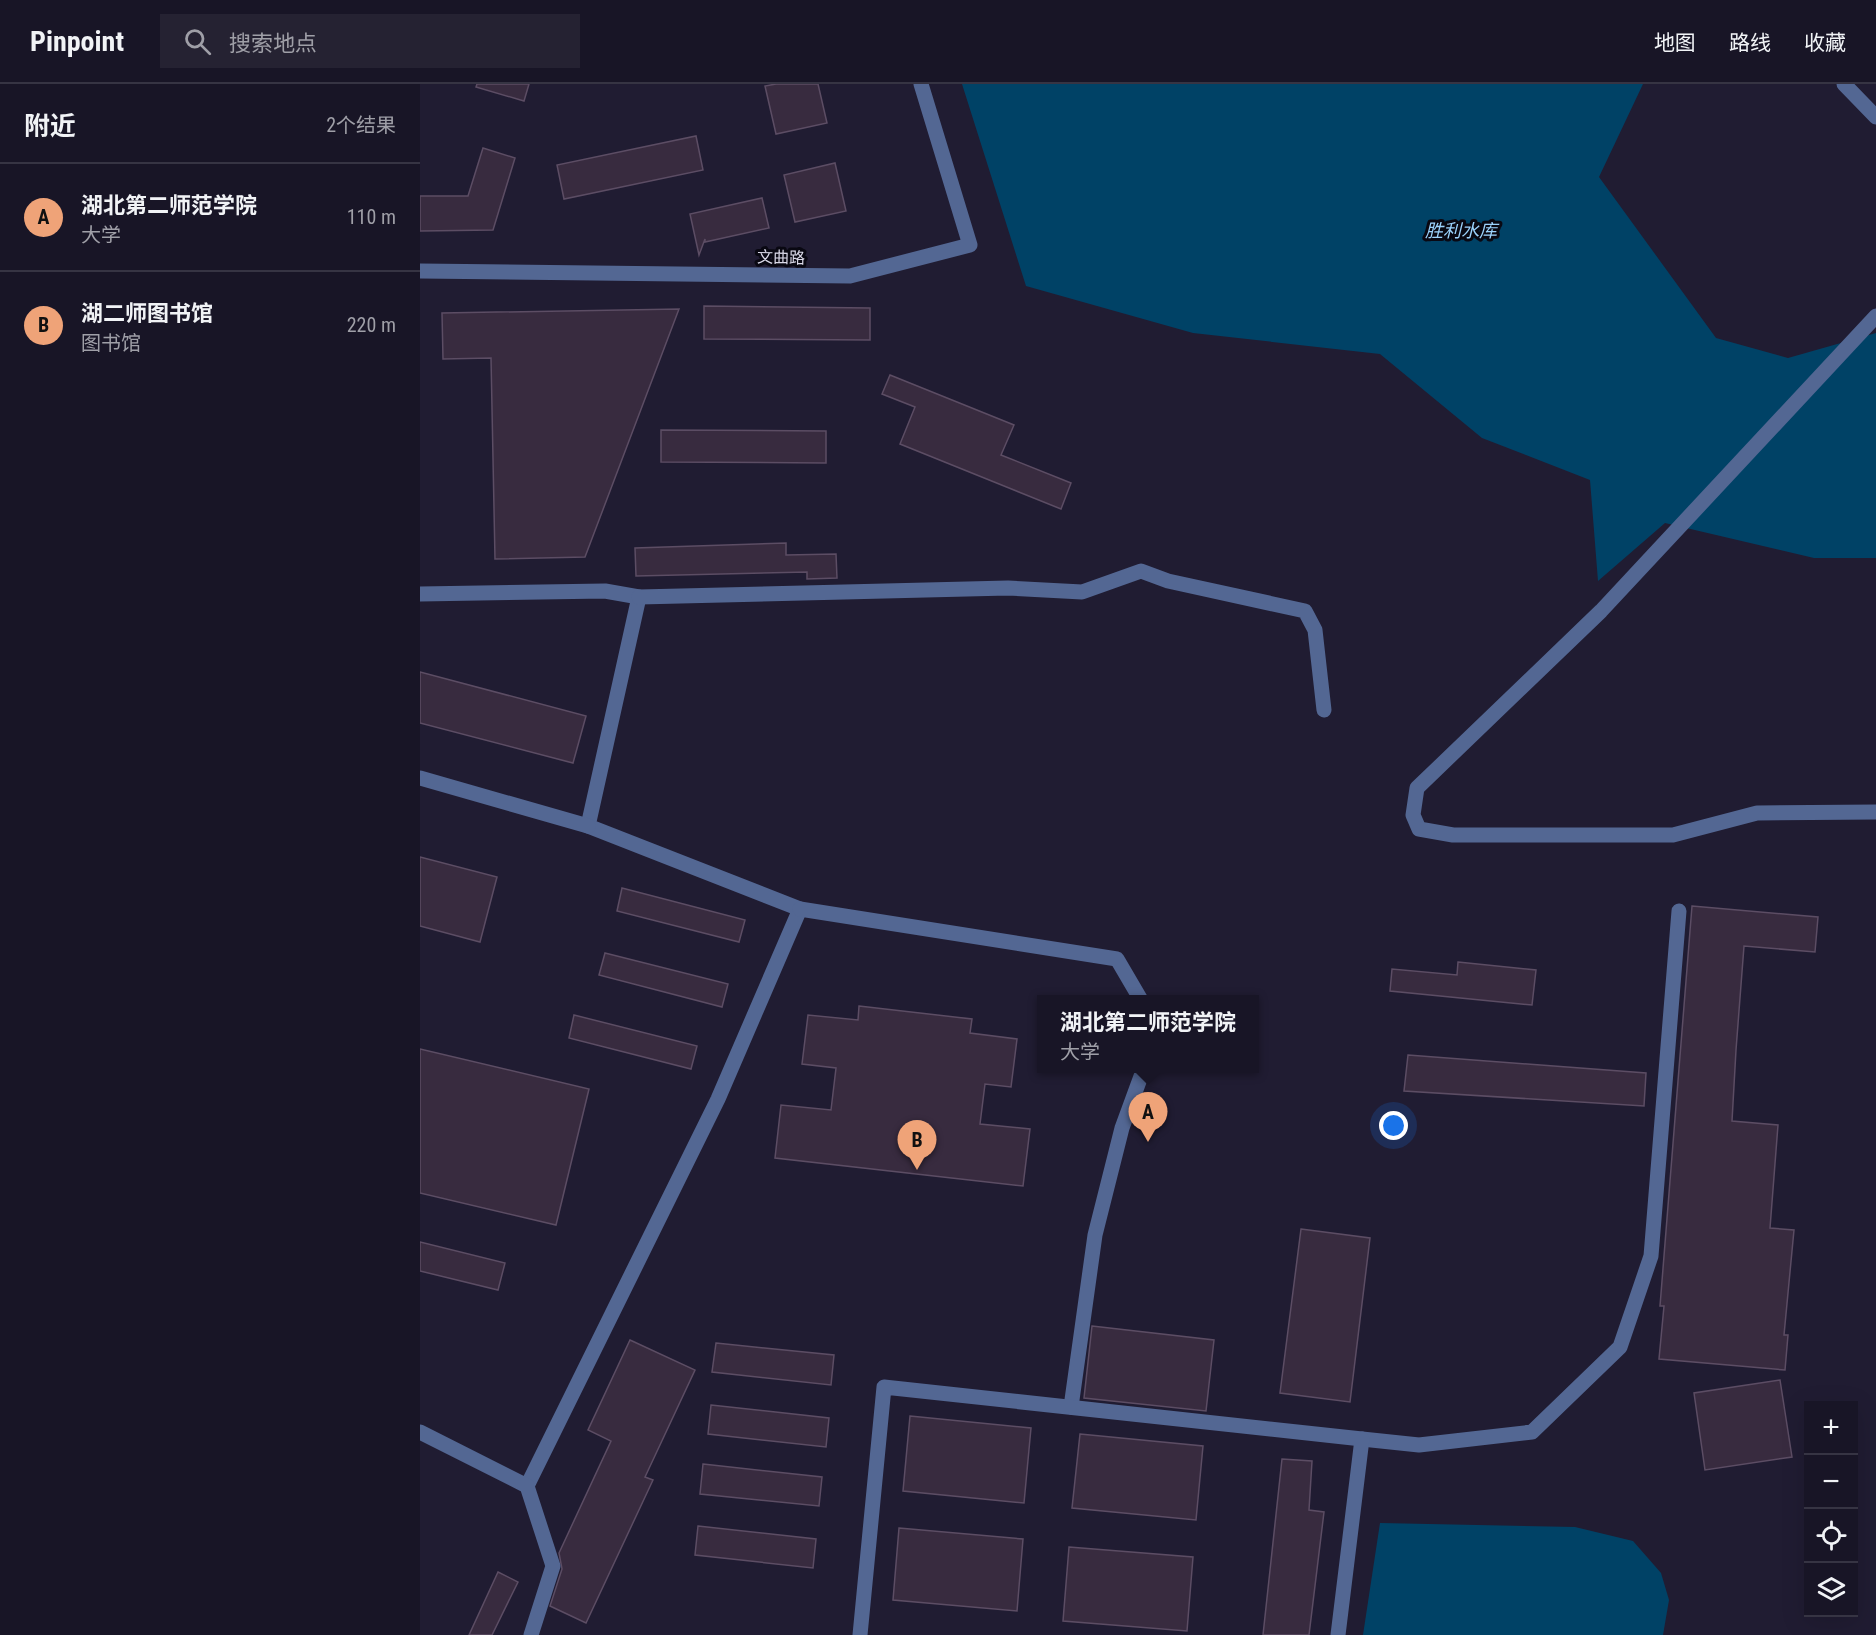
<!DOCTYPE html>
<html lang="zh">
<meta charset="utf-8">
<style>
:root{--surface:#181526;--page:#252232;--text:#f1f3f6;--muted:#9f9fa7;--line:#363443;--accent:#efa378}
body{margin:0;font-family:"Roboto Condensed","Noto Sans SC",sans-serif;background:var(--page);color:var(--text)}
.controls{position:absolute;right:18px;bottom:18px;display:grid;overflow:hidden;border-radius:0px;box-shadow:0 6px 24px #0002}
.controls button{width:54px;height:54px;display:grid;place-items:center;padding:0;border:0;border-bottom:2px solid var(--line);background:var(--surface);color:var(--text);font:30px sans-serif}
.you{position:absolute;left:974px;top:1042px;width:21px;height:21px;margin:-15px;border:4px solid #fff;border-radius:50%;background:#1a73e8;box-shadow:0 0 0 9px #1a73e833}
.badge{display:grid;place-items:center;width:39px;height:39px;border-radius:50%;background:var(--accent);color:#111;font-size:20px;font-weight:700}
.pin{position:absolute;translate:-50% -50px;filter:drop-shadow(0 2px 3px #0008)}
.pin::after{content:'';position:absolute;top:32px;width:21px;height:18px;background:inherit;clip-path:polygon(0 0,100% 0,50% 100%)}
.popup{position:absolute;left:617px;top:911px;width:222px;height:78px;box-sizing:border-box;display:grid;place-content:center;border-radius:0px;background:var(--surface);filter:drop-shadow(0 2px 4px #0005);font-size:20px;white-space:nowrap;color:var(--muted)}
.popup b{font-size:22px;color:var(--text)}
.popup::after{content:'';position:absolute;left:50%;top:100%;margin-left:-12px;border:12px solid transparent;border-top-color:var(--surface)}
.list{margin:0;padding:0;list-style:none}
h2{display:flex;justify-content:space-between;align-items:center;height:78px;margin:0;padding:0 24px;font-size:26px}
h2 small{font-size:20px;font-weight:400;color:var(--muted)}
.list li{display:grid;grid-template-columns:39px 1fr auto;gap:18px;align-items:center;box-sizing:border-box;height:108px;padding:0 24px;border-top:2px solid var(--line)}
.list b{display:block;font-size:22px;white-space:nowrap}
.list p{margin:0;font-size:20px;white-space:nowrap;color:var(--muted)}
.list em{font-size:20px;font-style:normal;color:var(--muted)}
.icon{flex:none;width:33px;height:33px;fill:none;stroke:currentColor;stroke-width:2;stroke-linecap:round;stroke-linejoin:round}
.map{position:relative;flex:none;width:1456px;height:1551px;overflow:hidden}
header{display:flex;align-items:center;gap:36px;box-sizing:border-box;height:84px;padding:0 30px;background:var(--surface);border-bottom:2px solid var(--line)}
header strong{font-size:28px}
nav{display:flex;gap:33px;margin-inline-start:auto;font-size:21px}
.search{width:420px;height:54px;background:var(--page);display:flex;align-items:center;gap:15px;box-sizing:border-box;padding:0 21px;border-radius:0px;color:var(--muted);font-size:22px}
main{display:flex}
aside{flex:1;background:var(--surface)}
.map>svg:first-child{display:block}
.water{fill:#004266}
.building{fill:#382b3f;stroke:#5c4d64;stroke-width:1.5}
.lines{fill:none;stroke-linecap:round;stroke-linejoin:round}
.minor{stroke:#536793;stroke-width:15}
.labels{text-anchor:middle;stroke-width:6;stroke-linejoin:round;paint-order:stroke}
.street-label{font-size:16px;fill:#dbdae9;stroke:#090812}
.water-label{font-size:18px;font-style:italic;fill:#9cd3fd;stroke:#090812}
</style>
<header>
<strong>Pinpoint</strong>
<div class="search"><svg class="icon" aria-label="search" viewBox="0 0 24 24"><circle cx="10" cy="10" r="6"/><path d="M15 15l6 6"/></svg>搜索地点</div>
<nav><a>地图</a><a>路线</a><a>收藏</a></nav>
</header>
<main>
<aside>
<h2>附近<small>2个结果</small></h2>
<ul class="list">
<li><span class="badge">A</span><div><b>湖北第二师范学院</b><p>大学</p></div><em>110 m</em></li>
<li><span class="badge">B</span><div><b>湖二师图书馆</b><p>图书馆</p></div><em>220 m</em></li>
</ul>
</aside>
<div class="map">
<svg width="1456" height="1551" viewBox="0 0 1456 1551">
<rect width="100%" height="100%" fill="#201c32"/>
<g class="water">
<polygon points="542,0 1223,0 1179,93 1296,254 1368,274 1456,249 1456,474 1394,474 1245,439 1178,497 1170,396 1062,354 960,270 773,249 606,202"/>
<polygon points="960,1439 1155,1443 1213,1457 1241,1489 1249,1516 1243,1551 943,1551"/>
</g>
<g class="building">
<polygon points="57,0 109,0 104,17 56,3"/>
<polygon points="356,0 398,0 407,39 356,50 345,2"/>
<polygon points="276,52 283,86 144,115 137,81"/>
<polygon points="63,64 95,74 73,146 0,147 0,112 48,112"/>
<polygon points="415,79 426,127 375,138 364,91"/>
<polygon points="342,114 349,144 285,158 285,155 279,171 270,130"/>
<polygon points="284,222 450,224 450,256 284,255"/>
<polygon points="259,225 165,473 75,475 71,274 23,275 22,229"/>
<polygon points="470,291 594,341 581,371 651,399 641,425 480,360 495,323 462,310"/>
<polygon points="241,346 406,347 406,379 241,378"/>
<polygon points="366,459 366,471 416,470 417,494 387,495 387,488 216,492 215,464"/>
<polygon points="0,588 166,632 153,679 0,639"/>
<polygon points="0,773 77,793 60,858 0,842"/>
<polygon points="202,804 325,836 319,858 197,827"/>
<polygon points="1272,822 1398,833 1395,868 1324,862 1316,966 1312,1037 1358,1041 1350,1144 1374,1146 1364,1251 1368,1251 1365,1286 1239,1275 1244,1222 1240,1222"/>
<polygon points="185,869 308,900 302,923 179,891"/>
<polygon points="1038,878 1116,886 1112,921 970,907 972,885 1037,891"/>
<polygon points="439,922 552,935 550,949 597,955 591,1003 565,1000 560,1040 610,1045 603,1102 355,1074 361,1021 411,1026 416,984 382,980 388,931 438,936"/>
<polygon points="154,931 277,962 271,985 149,954"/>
<polygon points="0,965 169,1005 136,1141 0,1109"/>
<polygon points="988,971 1226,989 1224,1022 984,1007"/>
<polygon points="881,1145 950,1154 930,1318 860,1309"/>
<polygon points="0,1158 85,1179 78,1206 0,1187"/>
<polygon points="672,1242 794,1256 786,1327 664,1314"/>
<polygon points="210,1256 275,1286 225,1393 233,1396 166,1539 130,1522 142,1485 139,1469 191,1357 168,1346"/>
<polygon points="296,1259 414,1271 411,1301 292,1288"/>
<polygon points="1360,1296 1372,1373 1285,1386 1274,1309"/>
<polygon points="291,1321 409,1334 406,1363 288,1350"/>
<polygon points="490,1332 611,1344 604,1419 483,1407"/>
<polygon points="660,1350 783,1362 776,1436 652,1424"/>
<polygon points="862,1375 892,1377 889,1426 904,1428 889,1551 843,1551"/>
<polygon points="283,1380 402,1393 399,1422 280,1410"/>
<polygon points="278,1442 396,1455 393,1484 275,1471"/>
<polygon points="479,1444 603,1455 597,1527 473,1516"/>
<polygon points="649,1463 773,1473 767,1547 643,1537"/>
<polygon points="78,1488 98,1498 72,1551 49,1551"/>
</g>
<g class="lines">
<g class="minor">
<polyline points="1424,0 1456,33"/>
<polyline points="0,187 430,192 550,161 501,0"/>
<polyline points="1456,232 1181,527 997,704 993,731 999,745 1033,751 1253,751 1337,729 1456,728"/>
<polyline points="0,510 185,507 219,513 168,742 380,825 298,1015 107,1402"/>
<polyline points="219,513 588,504 662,508 721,487 748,497 885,527 895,546 904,626"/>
<polyline points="0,694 168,742"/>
<polyline points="380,825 697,875 721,916"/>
<polyline points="651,1323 675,1151 702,1044 724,984"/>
<polyline points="0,1348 107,1402 133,1482 111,1551"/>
<polyline points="942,1355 999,1361 1112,1348 1200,1263 1231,1172 1259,827"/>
<polyline points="440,1551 464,1303 942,1355 918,1551"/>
</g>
</g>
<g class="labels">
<g class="street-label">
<text transform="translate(361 173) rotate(1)" y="6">文曲路</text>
</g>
<g class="water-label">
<text x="1041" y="153">胜利水库</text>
</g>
</g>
</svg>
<div class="controls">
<button>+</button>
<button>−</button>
<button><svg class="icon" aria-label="locate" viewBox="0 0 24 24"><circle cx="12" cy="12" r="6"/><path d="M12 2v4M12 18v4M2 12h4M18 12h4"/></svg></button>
<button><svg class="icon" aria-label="layers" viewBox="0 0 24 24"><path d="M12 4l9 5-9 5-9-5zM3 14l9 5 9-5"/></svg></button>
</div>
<div class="you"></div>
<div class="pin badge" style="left:728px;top:1058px">A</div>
<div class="popup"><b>湖北第二师范学院</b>大学</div>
<div class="pin badge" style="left:497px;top:1086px">B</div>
</div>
</main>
